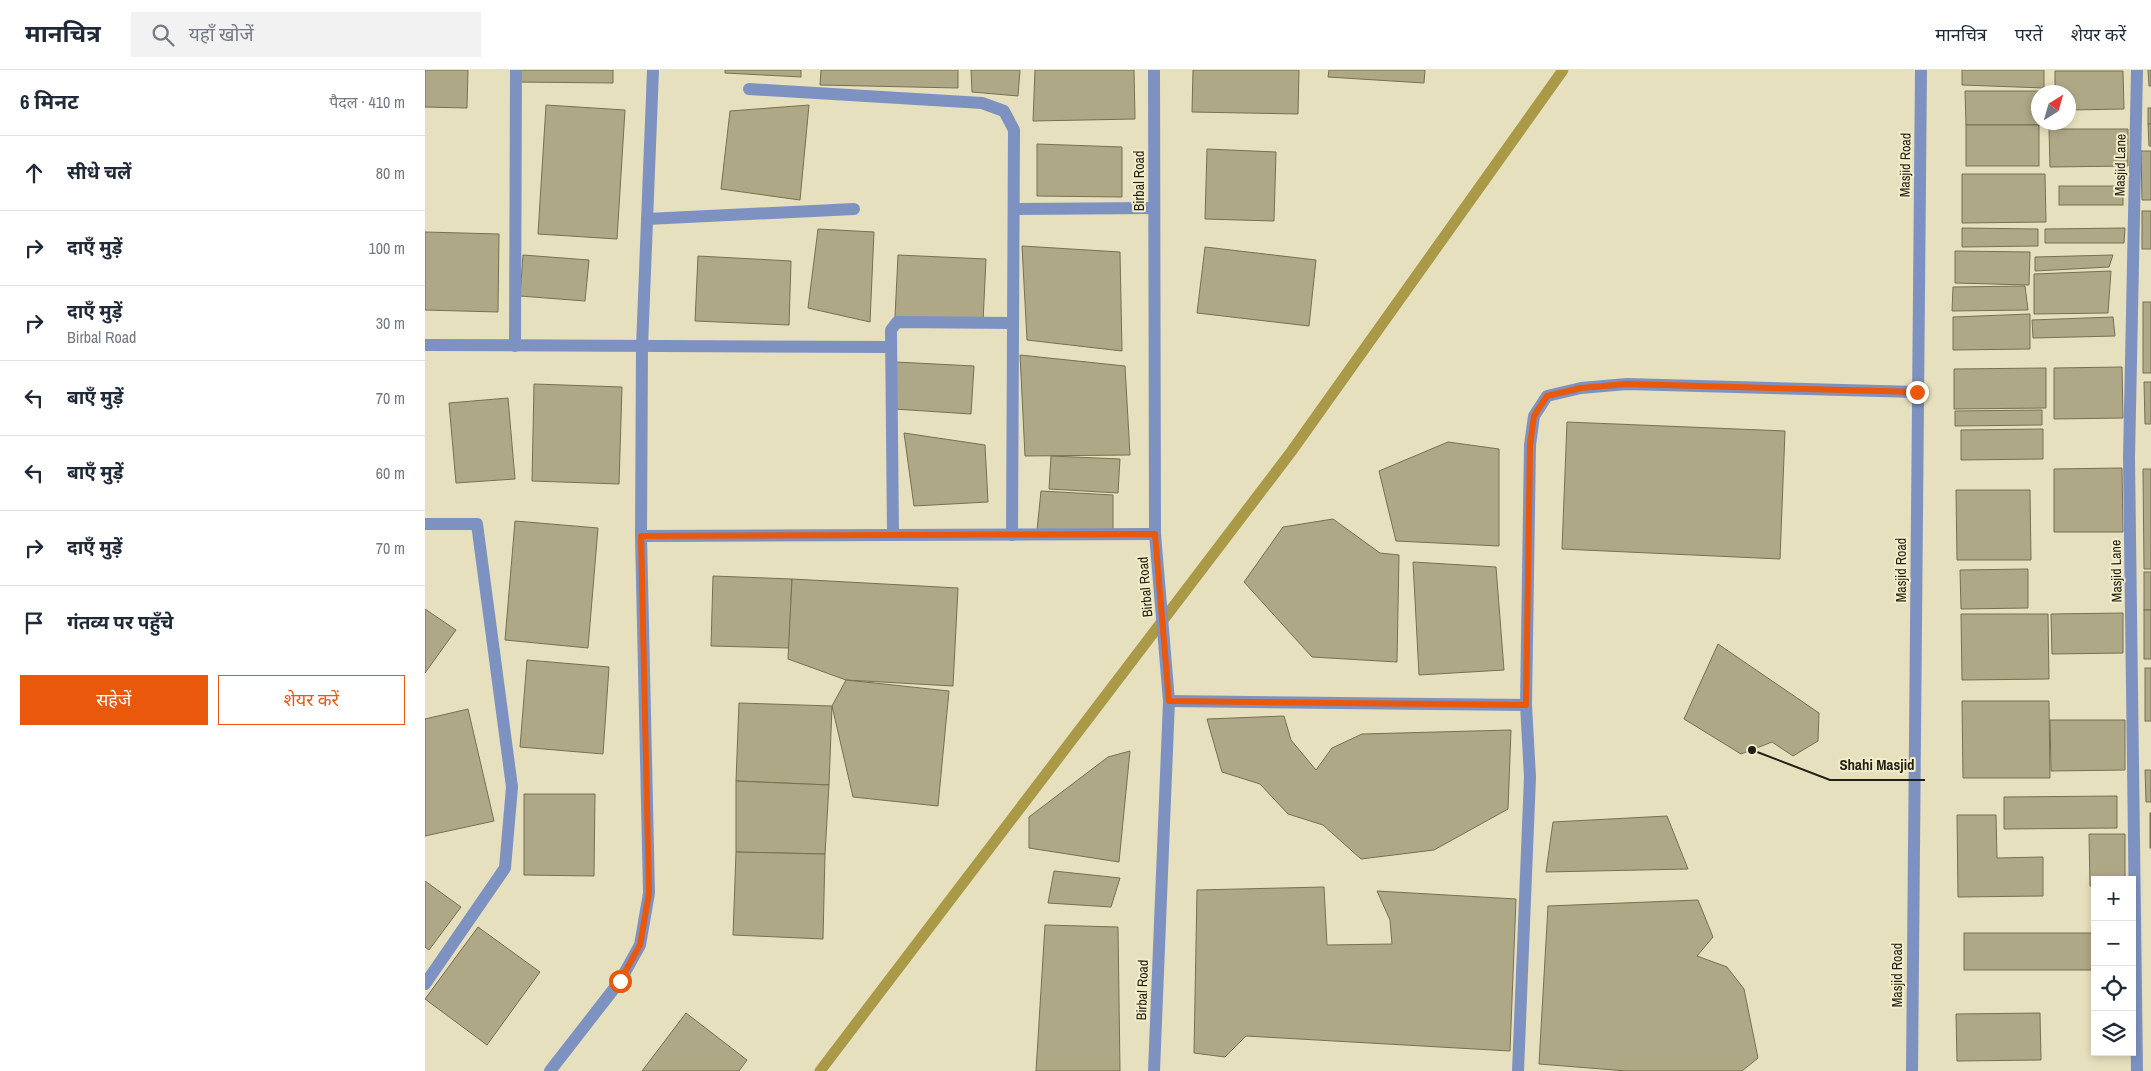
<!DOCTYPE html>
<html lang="hi">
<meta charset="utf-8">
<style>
:root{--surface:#fff;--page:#f2f2f3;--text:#1f2937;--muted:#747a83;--line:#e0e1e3;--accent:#ea580c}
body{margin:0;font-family:"Archivo Narrow","Noto Sans Devanagari",sans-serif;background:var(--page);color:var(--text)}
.controls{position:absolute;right:15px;bottom:15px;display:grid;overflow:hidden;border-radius:0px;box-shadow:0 2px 8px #0003}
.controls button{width:45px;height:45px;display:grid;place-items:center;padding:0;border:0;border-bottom:1px solid var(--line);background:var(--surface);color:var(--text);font:25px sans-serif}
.compass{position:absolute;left:1606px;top:15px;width:45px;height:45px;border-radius:50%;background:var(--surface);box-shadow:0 2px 8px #0003;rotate:37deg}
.stop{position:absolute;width:15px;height:15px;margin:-11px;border:4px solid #ea580c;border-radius:50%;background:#fff}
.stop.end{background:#ea580c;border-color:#fff;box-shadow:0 1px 5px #0008}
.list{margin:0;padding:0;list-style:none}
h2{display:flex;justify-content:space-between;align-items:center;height:65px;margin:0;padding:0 20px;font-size:21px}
h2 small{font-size:16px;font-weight:400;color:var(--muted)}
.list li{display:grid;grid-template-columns:32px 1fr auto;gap:15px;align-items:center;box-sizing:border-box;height:75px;padding:0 20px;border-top:1px solid var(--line)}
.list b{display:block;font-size:19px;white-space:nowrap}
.list p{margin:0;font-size:16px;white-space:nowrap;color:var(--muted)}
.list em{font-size:16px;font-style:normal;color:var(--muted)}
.actions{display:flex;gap:10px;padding:15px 20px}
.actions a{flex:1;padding:11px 0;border:1px solid var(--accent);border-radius:0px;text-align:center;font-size:18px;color:var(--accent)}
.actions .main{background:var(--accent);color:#fff}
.icon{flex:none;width:28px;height:28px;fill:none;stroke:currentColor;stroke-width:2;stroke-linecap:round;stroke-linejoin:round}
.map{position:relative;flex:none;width:1726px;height:1001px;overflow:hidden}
header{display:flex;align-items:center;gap:30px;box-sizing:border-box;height:70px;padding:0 25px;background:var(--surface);border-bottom:1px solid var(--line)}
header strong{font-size:24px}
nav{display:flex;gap:28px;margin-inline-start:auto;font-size:18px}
.search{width:350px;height:45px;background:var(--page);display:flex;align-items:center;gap:12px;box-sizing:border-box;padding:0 18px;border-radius:0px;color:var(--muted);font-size:19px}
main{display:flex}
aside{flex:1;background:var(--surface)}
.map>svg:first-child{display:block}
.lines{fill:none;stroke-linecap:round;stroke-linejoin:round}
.stream{stroke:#aa9a47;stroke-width:11}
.building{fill:#aea887;stroke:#767051}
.service{stroke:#7e92c1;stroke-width:12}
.minor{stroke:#7e92c1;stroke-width:12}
.route{stroke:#ea580c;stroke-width:6}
.labels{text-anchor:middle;stroke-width:4;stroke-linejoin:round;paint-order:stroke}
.street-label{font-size:14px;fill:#211f12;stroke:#f4edcb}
.leader{fill:none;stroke:#211f12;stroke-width:2}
.callout-dot{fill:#211f12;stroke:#f4edcb;stroke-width:2}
.callout-label{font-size:15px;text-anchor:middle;font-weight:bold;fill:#211f12;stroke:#f4edcb;stroke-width:4;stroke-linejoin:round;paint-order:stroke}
</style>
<header>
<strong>मानचित्र</strong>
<div class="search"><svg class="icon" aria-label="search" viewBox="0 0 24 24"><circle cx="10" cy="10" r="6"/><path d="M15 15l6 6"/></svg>यहाँ खोजें</div>
<nav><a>मानचित्र</a><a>परतें</a><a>शेयर करें</a></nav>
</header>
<main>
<aside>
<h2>6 मिनट<small>पैदल · 410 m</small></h2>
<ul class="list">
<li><svg class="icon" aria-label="ahead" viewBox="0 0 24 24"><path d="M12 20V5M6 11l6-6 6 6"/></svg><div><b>सीधे चलें</b></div><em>80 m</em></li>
<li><svg class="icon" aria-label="right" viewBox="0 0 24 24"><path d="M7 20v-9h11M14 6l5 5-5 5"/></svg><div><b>दाएँ मुड़ें</b></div><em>100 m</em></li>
<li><svg class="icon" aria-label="right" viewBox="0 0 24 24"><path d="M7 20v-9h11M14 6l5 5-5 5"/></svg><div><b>दाएँ मुड़ें</b><p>Birbal Road</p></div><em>30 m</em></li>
<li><svg class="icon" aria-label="left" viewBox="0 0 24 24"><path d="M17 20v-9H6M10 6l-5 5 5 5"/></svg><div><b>बाएँ मुड़ें</b></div><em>70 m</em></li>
<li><svg class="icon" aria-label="left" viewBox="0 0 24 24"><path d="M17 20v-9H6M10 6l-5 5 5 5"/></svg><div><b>बाएँ मुड़ें</b></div><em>60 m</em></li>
<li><svg class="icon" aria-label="right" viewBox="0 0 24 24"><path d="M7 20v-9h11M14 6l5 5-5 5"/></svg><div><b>दाएँ मुड़ें</b></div><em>70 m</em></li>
<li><svg class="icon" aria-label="arrive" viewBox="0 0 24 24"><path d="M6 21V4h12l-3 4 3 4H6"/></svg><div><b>गंतव्य पर पहुँचे</b></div></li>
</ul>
<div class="actions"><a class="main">सहेजें</a><a>शेयर करें</a></div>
</aside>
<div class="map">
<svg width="1726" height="1001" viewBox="0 0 1726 1001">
<rect width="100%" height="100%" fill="#e7e0be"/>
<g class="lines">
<polyline class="stream" points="395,1001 866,382 1138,0"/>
</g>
<g class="building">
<polygon points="0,0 43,0 42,38 0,37"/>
<polygon points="92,0 188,0 188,13 92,12"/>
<polygon points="300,0 376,0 376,7 300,3"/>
<polygon points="396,0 533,0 533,18 395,15"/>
<polygon points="546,0 595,0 593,26 547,22"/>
<polygon points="610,0 709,0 710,49 608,51"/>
<polygon points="768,0 874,0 873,44 767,42"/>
<polygon points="904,0 1000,0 999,13 903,7"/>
<polygon points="1537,0 1619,0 1619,18 1537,15"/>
<polygon points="1723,0 1726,0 1726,16 1724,16"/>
<polygon points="1630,1 1698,1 1699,39 1644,40 1644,22 1630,22"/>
<polygon points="1540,21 1618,21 1614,22 1614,52 1618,52 1618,55 1541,55"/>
<polygon points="121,35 200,40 192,169 113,164"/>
<polygon points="384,35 375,130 296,119 305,41"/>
<rect x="1723" y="38" width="3" height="16"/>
<polygon points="1723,54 1726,54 1726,76 1724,76"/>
<rect x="1541" y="55" width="73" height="41"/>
<polygon points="1624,59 1703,59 1703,96 1625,97"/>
<polygon points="612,74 697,77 697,127 612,126"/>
<polygon points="782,79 851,82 849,151 780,149"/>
<polygon points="1716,81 1726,81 1726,130 1717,130"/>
<polygon points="1537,104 1620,104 1621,152 1537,153"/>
<rect x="1634" y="116" width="64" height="19"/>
<rect x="1717" y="141" width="9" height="38"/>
<polygon points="1537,158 1613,159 1613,176 1537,177"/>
<polygon points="1700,158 1699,173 1620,173 1620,159"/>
<polygon points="393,159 449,162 445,252 383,238"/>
<polygon points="0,162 74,164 73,242 0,240"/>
<polygon points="597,176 695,182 697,281 602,270"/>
<polygon points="780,177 891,190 884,256 772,243"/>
<polygon points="1530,181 1605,182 1604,215 1530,213"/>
<polygon points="98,185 164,190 160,231 95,226"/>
<polygon points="473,185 561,189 558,252 470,247"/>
<polygon points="1688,185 1684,197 1610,201 1610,187"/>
<polygon points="273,186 366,191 364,255 270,251"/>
<polygon points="1686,201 1683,243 1609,244 1609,204"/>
<polygon points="1600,216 1603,240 1527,241 1528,217"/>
<rect x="1718" y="232" width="8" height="71"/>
<polygon points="1605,244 1605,279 1528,280 1528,247"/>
<polygon points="1688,247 1690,266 1608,268 1607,250"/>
<polygon points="595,285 700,296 705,385 600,386"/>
<polygon points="471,292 549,296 546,344 469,339"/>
<polygon points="1697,297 1698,348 1629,349 1629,298"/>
<polygon points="1621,298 1621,338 1529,339 1529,299"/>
<polygon points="1719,312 1726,312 1726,354 1720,354"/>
<polygon points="109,314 197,317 194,414 107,411"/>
<polygon points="83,328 90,409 31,413 24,333"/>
<polygon points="1617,340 1617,355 1530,356 1530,341"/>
<polygon points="1142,352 1360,361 1355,489 1137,479"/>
<polygon points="1618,359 1618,389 1536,390 1536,360"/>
<polygon points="479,363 560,375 563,432 489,436"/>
<polygon points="1023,372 1074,379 1074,476 971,471 954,401"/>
<polygon points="626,386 695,389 693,423 624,419"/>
<polygon points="1697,398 1698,462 1629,462 1629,399"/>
<polygon points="1718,399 1726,399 1726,499 1719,499"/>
<polygon points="1531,420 1605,420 1606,490 1532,490"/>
<polygon points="616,421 688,425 688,464 612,460"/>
<polygon points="908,449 955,483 974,485 972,592 887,587 819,512 858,457"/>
<polygon points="90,451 173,458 163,578 80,570"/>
<polygon points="988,492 1071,497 1079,600 994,605"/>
<polygon points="1603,499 1603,538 1536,539 1535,500"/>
<rect x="1719" y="502" width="7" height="38"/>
<polygon points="288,506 367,509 364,578 286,576"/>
<polygon points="367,509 533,518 528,616 421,610 363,589"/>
<polygon points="0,539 31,560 0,603"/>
<rect x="1719" y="540" width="7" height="49"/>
<polygon points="1698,543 1698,583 1627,584 1626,544"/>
<polygon points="1536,544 1623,544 1624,609 1537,610"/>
<polygon points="1293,574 1394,643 1393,671 1368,686 1347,672 1316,684 1259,649"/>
<polygon points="102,590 184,597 178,684 95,677"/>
<rect x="1720" y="598" width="6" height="53"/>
<polygon points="421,610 524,621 513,736 428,727 407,636"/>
<polygon points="1537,631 1624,631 1625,708 1538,708"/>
<polygon points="314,633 407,636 404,715 311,711"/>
<polygon points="43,639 69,751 0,766 0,649"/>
<polygon points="859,646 866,670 891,700 907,678 937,664 1086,660 1083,739 1009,780 936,789 898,755 863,744 835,714 797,702 782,649"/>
<polygon points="1625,650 1700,650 1700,700 1626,701"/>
<polygon points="705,681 694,792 604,778 604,747 683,687"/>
<polygon points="1720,700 1726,700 1726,732 1721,732"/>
<polygon points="311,711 404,715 400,784 311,782"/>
<polygon points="99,724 170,724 169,806 99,805"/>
<polygon points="1692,726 1692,758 1579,759 1579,727"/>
<rect x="1725" y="743" width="1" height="35"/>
<polygon points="1532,745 1571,745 1572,788 1618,787 1618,826 1533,827"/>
<polygon points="1242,746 1263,799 1121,802 1128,752"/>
<polygon points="1664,764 1700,764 1700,810 1670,810 1670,816 1665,816"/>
<polygon points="311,782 400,784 398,869 308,865"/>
<polygon points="629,801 695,808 686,837 623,833"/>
<polygon points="0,811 36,837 4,880 0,877"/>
<polygon points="899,817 902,875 967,874 965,850 952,821 1091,829 1085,981 821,966 800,987 769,983 772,820"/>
<polygon points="1273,830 1288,867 1272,886 1302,897 1319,919 1333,988 1317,1001 1202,1001 1114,994 1123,836"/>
<polygon points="620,855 693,857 695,1001 611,1001"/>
<polygon points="53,857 115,902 62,975 0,929"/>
<rect x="1539" y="863" width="131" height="37"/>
<polygon points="261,943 322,990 314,1001 217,1001"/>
<polygon points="1615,943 1616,990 1532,991 1531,944"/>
</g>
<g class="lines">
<polyline class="service" points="90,276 91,0"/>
<g class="minor">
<polyline points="729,0 730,464 744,631 729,1001"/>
<polyline points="1712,0 1704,388 1712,1001"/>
<polyline points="324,19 557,33 579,41 589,60 587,465"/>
<polyline points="589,139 729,138"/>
<polyline points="222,149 429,139"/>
<polyline points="0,275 466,277"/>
<polyline points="0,454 52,454 87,717 80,798 0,914"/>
<polyline points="468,465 466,260 472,252 588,253"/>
<polyline points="216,466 730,464"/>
<polyline points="744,631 1101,635"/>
<polyline points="125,1001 195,911 215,875 224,823 216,466 217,277 228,0"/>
<polyline points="1093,1001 1105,707 1101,635 1105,375 1109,346 1122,326 1156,318 1202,314 1492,322"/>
<polyline points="1487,1001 1496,0"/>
</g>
</g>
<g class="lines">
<polyline class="route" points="195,911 215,875 224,823 216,466 730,464 744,631 1101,635 1105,375 1109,346 1122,326 1156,318 1202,314 1492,322"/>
</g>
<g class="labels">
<g class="street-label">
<text transform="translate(1480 95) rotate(-89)" y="5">Masjid Road</text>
<text transform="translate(1695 95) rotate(-89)" y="5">Masjid Lane</text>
<text transform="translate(714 111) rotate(-90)" y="5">Birbal Road</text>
<text transform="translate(1476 500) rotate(-90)" y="5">Masjid Road</text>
<text transform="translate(1691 501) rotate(-91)" y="5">Masjid Lane</text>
<text transform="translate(720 517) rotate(-95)" y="5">Birbal Road</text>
<text transform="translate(1472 905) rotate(-90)" y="5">Masjid Road</text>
<text transform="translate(717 920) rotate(-88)" y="5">Birbal Road</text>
</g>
</g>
<path class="leader" d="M1327 680L1405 710H1500"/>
<circle class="callout-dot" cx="1327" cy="680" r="5"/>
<g class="callout-label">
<text x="1452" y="700">Shahi Masjid</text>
</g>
</svg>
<div class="controls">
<button>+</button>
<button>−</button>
<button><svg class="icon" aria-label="locate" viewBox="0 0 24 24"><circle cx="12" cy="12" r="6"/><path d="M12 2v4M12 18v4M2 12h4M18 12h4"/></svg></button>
<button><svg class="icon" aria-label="layers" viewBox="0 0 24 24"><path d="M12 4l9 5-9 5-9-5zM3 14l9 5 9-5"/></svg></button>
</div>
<svg class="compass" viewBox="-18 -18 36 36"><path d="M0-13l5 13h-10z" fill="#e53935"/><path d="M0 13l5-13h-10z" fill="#747a83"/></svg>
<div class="stop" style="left:195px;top:911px"></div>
<div class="stop end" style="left:1492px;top:322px"></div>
</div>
</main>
